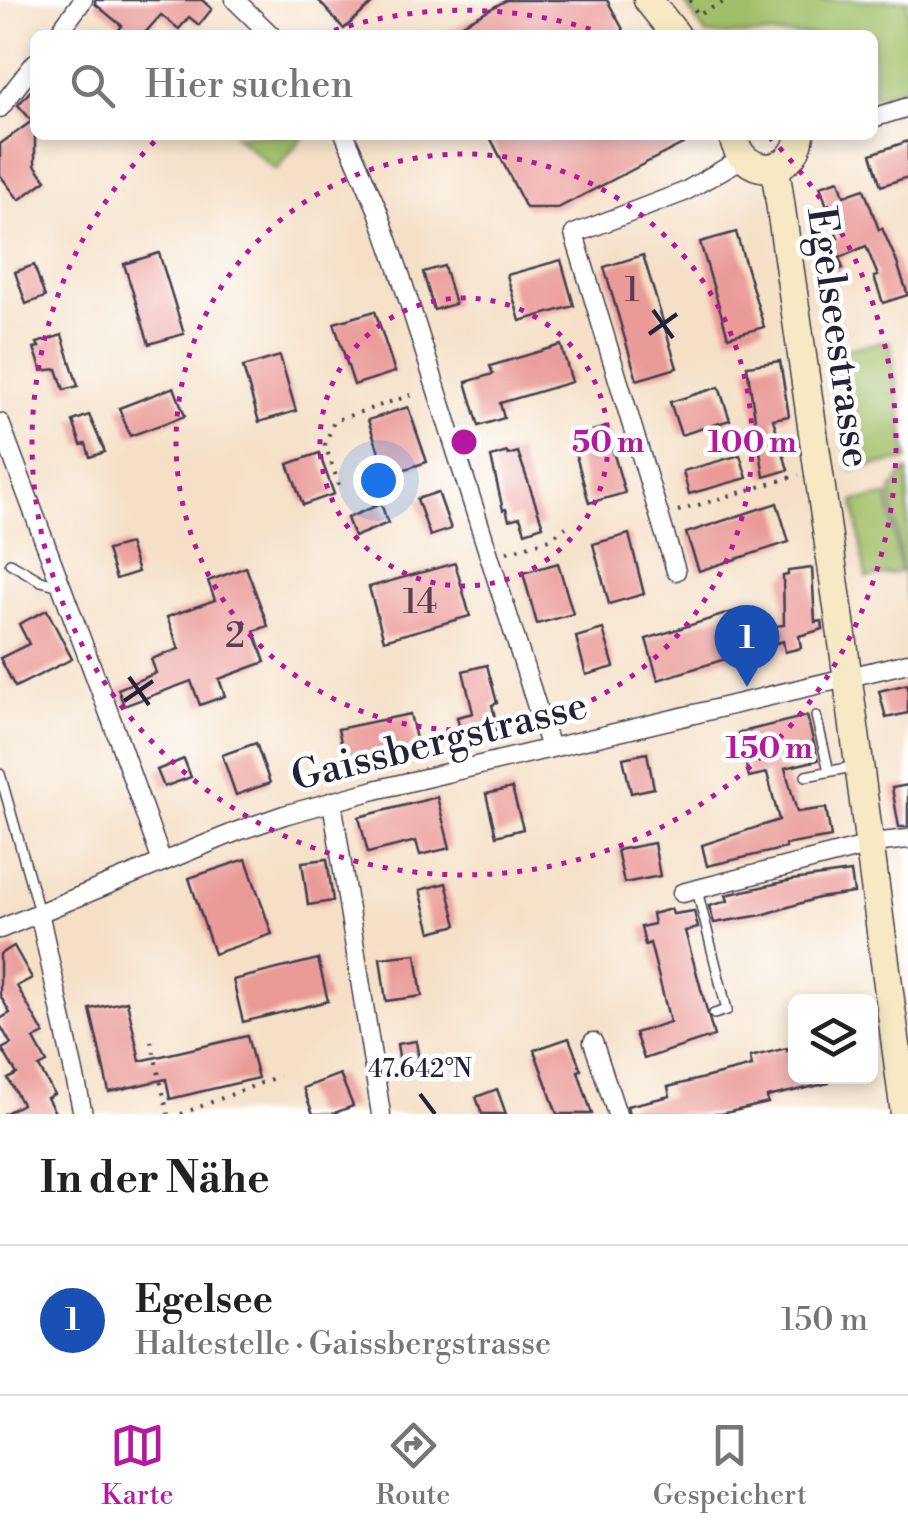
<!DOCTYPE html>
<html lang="de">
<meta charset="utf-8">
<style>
:root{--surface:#fff;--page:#f6f6f6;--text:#222;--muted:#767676;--line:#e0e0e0;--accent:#b5179e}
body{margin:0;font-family:"Libre Bodoni",serif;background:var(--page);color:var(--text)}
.controls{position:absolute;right:30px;bottom:30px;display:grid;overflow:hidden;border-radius:15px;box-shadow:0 5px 15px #0003}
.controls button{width:90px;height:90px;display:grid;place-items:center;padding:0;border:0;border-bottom:2px solid var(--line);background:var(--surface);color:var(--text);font:50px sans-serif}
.you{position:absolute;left:378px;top:480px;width:35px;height:35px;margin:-25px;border:8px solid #fff;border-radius:50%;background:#1a73e8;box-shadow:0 0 0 15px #1a73e833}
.badge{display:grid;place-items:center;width:65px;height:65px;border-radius:50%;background:var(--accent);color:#fff;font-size:32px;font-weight:700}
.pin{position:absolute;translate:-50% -82px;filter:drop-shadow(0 2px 5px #0008)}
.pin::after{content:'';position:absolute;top:52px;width:35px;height:30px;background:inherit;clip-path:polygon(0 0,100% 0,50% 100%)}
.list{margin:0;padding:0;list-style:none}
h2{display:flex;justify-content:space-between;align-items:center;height:130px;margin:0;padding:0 40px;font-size:42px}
h2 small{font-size:32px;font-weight:400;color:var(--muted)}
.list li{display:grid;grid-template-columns:65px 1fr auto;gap:30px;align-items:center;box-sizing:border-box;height:150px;padding:0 40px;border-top:2px solid var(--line)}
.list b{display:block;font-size:38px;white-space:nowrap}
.list p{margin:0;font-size:32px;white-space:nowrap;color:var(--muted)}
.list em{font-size:32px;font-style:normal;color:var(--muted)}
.icon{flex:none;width:55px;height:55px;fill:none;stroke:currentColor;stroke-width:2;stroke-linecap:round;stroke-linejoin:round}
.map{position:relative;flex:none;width:908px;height:1114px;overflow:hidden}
.search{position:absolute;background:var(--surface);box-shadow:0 5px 15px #0003;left:30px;right:30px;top:30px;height:110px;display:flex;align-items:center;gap:25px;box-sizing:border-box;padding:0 35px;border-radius:15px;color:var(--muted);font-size:38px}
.sheet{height:280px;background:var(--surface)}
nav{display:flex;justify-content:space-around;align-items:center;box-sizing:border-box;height:140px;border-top:2px solid var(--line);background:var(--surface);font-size:28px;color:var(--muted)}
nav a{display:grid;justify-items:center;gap:5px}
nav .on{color:var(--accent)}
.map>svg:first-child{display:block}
.green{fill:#a1bf67;stroke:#627051;stroke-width:2.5}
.building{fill:#ea9a97}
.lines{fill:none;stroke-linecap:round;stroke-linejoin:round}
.service-casing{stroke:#423e50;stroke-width:12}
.minor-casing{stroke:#423e50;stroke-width:21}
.secondary-casing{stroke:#423e50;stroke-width:31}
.path{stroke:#423e50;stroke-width:4;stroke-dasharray:2.5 8;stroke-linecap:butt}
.service{stroke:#fff;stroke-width:9}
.minor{stroke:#fff;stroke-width:18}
.secondary{stroke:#f6e9c3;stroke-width:28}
.ticks{fill:none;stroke:#22223b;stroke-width:4}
.ring{fill:none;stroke:#b5179e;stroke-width:5;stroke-dasharray:5 10}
.labels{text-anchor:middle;stroke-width:9;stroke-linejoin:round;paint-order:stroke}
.number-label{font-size:35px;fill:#544052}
.street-label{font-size:40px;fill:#22223b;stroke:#fff}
.ticks-label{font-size:25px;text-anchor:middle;fill:#22223b;stroke:#fff;stroke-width:9;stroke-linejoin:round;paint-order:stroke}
.centre{fill:#b5179e;stroke:#fff;stroke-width:5}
.ring-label{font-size:30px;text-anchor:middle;font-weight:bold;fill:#b5179e;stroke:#fff;stroke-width:9;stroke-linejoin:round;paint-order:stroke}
</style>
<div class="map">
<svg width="908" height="1114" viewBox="0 0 908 1114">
<rect width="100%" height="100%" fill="#fff"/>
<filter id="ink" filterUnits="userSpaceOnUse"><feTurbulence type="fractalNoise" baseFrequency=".01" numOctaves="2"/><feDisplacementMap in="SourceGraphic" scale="20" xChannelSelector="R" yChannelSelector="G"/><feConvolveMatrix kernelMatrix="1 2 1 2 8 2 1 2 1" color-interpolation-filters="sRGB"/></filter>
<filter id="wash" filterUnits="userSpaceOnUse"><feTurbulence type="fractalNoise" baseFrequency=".0048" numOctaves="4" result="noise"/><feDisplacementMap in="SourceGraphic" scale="40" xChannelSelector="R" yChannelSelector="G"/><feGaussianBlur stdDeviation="2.25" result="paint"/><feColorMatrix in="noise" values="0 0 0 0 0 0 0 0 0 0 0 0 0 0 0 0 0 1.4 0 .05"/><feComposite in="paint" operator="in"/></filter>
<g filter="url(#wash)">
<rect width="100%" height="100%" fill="#f5e0c7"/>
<g class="green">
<polygon points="683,0 908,0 908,86 873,97 873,35 706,35"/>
<polygon points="234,135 305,135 276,170"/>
<polygon points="890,341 908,460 852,469 833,350"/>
<polygon points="908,471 908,606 891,491 904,472"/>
<polygon points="888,496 900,572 866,578 854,501"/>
</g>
<g id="blocks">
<g class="building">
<polygon points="95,0 202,0 212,9 199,25 189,17 179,29 161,15 143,35 114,35 122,26 95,4"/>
<polygon points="318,0 376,0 344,29"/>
<polygon points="507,0 607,0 626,35 442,35"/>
<polygon points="35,86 35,165 46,180 19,200 0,175 0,144 32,121 18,105"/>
<polygon points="489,135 700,135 558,208 526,208"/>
<polygon points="908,141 908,177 881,186 871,154"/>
<polygon points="839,180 844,196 864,189 879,230 882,228 896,260 908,295 883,303 874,277 878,276 866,246 839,258 843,268 822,277 810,250 838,238 820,186"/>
<polygon points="736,232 764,327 728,337 700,242"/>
<polygon points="159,253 184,334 149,344 124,264"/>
<polygon points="643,255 677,368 637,380 604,267"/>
<polygon points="561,260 574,306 520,321 507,275"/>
<polygon points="34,265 45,297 26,304 15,272"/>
<polygon points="444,266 455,304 434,310 423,272"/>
<polygon points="375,311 395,372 354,385 334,323"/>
<polygon points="62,335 78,386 64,390 57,369 42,371 34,348 39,347 37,343"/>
<polygon points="561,345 572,382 500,403 504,418 479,426 466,382 493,374 490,366"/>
<polygon points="280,356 296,411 259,422 243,367"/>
<polygon points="780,361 789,416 773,419 788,470 764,477 747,366"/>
<polygon points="174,387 185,416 130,436 119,408"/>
<polygon points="719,387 730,420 681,435 670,402"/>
<polygon points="408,407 427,462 387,475 368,420"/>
<polygon points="89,415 105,452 90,457 86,444 81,445 73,421"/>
<polygon points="606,427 625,493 589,503 571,437"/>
<polygon points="507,452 508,455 518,452 543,526 525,532 520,517 509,520 506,509 503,510 491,457"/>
<polygon points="319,453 334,494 303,505 288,464"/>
<polygon points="740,455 747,478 689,494 683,471"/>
<polygon points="438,492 451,529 430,536 417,499"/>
<polygon points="777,503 789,542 699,571 686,533"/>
<polygon points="381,504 388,523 354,537 347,518"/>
<polygon points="629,534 644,594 609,604 593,544"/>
<polygon points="129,544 138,572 116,579 107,550"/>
<polygon points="455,563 470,616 384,640 369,587"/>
<polygon points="558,563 573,614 537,624 523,573"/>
<polygon points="246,567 268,626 254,631 265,662 219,679 225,696 200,705 191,681 124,706 118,689 156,673 151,659 179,649 167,617 215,600 208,581"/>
<polygon points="812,568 815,622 822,621 823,629 799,636 801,648 785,652 783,641 658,680 646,639 745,608 752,629 784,625 783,576 788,575 788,571"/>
<polygon points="47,610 72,659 15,687 0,658 29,644 19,624"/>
<polygon points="603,629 614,667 586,675 576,637"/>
<polygon points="487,665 497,703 492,705 498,729 462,739 457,717 473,713 463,671"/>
<polygon points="908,684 908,713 886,718 879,691"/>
<polygon points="410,714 418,747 346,763 338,729"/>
<polygon points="807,716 818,760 785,768 797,812 826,808 831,837 785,845 786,848 707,866 702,845 779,820 767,773 749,777 738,733"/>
<polygon points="256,743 270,783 236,795 222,755"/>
<polygon points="647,753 654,788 631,793 623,758"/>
<polygon points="184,759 191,777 164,787 157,770"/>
<polygon points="908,785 908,827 899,827 892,788"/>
<polygon points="512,788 523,829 496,836 486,794"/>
<polygon points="437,797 450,848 420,855 416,841 368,853 359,817"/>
<polygon points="654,843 660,876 624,883 617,850"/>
<polygon points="246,859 272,934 214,954 189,878"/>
<polygon points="327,859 333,901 308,905 302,862"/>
<polygon points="851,872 854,893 818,898 762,915 714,923 709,906 728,901 726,895 792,880"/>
<polygon points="446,883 457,925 431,932 420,890"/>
<polygon points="671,909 673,914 694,911 698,928 685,931 714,1036 644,1059 635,1033 670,1022 650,943 645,945 641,927 654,924 652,914"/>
<polygon points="14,946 32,978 17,986 44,1034 34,1039 47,1063 39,1067 54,1094 47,1098 56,1114 4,1114 22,1104 8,1079 17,1074 2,1049 11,1044 0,1025 0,1019 10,1013 0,995 0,954"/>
<polygon points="416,954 422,996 386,1001 380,958"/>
<polygon points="318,959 328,1001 243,1022 233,980"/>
<polygon points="127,1001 140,1061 247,1036 258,1078 170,1099 166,1079 109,1092 90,1009"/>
<polygon points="569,1038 581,1070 578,1071 592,1114 557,1114 534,1050"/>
<polygon points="416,1041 420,1067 401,1070 397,1044"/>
<polygon points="787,1048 787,1051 796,1049 796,1076 828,1076 829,1083 767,1097 768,1103 721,1114 629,1114 627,1106 670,1096 668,1087 752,1066 750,1057"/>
<polygon points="340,1074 353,1106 332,1114 313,1114 303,1088"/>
<polygon points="497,1089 506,1114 482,1114 476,1097"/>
</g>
</g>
</g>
<g filter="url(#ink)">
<use href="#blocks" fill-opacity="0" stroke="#423e50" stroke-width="2.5"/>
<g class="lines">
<g class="service-casing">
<g id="service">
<polyline points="10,563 41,581 60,586"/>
<polyline points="816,716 829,771"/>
<polyline points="0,774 39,912"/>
<polyline points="806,776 857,766"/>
<polyline points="697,890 727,1010 714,1014"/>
</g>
</g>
<g class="minor-casing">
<g id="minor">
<polyline points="235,0 271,35"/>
<polyline points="57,35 83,0"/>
<polyline points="0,108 35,63"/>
<polyline points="873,118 908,107"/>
<polyline points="345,135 378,211 401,277 550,748"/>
<polyline points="0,423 113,724 162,862"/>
<polyline points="676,571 574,234 684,192 743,158"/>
<polyline points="332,801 381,1114"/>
<polyline points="682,893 882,842 908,839"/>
<polyline points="39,912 83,1114"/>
<polyline points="0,929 238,831 284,815 375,790 908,663"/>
<polyline points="593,1042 617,1114"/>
</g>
</g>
<g class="secondary-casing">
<g id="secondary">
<polyline points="648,0 676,35"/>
<path d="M733,135C740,178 794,179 800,135"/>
<polyline points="775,167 842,635 905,1114"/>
</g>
</g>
<g class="path">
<polyline points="690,0 698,15 728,0"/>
<polyline points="339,485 325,445 334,421 417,393"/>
<polyline points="678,511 799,475"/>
<polyline points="507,552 550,539 566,527"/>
<polyline points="151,1041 168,1114"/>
<polyline points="181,1114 279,1076"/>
</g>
<use href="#service" class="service"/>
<use href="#minor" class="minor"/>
<use href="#secondary" class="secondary"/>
</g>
</g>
<path class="ticks" d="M653,310L673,338M649,334L677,314M129,677L149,705M124,701L153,681M420,1094L435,1114"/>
<g class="ring">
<circle cx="464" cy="442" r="144"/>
<circle cx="464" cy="442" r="288"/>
<path d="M320 35A432 432 0 0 1 608 35M769 137A432 432 0 1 1 159 137"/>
</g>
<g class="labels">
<g class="number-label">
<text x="632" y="301">1</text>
<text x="420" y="613">14</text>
<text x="235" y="647">2</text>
</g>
<g class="street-label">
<text transform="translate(840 337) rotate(82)" y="14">Egelseestrasse</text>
<text transform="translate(439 740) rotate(-14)" y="14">Gaissbergstrasse</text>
</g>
</g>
<g class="ticks-label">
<text x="420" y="1077">47.642°N</text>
</g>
<circle cx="464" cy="442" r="15" class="centre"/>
<g class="ring-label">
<text x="608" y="452">50 m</text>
<text x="752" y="452">100 m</text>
<text x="769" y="758">150 m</text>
</g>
</svg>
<div class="controls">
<button><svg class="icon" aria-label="layers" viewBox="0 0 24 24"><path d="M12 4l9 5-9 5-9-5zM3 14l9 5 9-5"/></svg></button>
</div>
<div class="you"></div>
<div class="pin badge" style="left:747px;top:687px;background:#1a4fb4">1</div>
<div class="search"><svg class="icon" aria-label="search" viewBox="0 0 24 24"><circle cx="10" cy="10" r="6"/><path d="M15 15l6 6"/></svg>Hier suchen</div>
</div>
<section class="sheet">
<h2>In der Nähe<small></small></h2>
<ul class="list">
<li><span class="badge" style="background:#1a4fb4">1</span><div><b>Egelsee</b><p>Haltestelle · Gaissbergstrasse</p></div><em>150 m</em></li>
</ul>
</section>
<nav>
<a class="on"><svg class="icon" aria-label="map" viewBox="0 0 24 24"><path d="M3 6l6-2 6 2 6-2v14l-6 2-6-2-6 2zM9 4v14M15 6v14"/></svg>Karte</a>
<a><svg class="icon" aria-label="directions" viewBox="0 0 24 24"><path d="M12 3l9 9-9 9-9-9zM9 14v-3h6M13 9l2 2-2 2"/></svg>Route</a>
<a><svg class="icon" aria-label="saved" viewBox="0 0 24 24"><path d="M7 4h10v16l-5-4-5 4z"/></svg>Gespeichert</a>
</nav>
